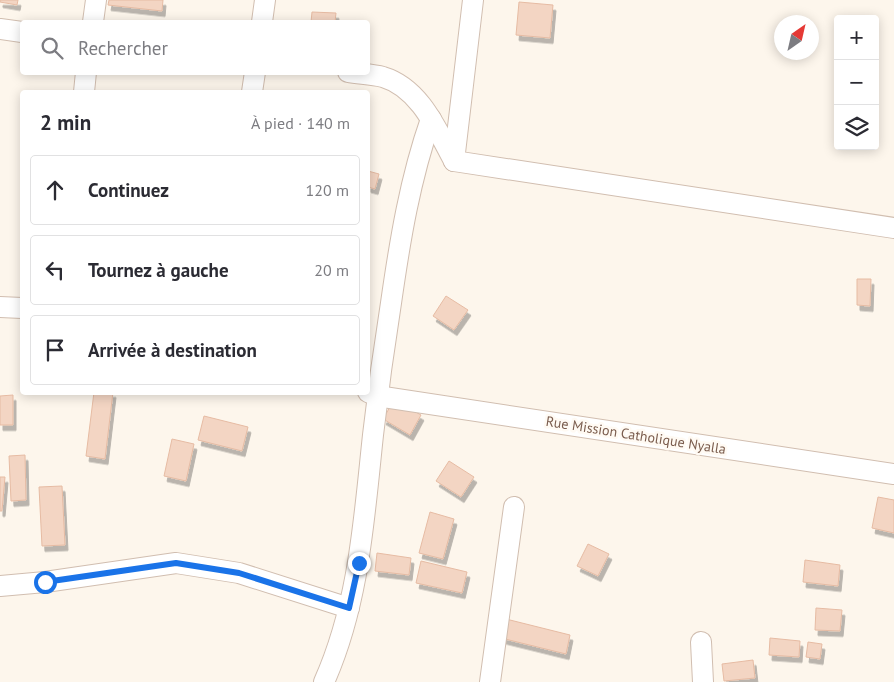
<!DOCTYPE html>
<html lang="fr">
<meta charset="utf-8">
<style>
:root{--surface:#fff;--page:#f2f2f3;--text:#2b2b33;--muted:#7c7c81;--line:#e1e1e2}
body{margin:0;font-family:"PT Sans",sans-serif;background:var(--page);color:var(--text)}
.controls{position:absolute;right:15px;top:15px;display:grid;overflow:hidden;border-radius:5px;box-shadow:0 2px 12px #0003}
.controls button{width:45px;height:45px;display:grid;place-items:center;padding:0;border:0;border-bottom:1px solid var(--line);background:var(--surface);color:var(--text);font:25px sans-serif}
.compass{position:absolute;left:774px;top:15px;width:45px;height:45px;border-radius:50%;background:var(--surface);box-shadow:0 2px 12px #0003;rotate:34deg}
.stop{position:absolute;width:15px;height:15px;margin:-11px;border:4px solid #1a73e8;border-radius:50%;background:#fff}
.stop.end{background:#1a73e8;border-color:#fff;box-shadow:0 1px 5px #0008}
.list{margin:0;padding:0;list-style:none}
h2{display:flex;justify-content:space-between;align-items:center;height:65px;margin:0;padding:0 20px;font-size:21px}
h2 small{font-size:16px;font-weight:400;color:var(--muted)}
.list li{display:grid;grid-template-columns:32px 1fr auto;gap:15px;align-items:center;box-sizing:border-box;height:70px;margin:0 10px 10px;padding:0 10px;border:1px solid var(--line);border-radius:5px}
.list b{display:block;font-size:19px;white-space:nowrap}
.list em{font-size:16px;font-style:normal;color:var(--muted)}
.icon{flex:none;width:28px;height:28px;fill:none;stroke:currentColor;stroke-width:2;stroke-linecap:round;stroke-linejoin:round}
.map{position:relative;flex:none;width:894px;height:682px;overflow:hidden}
.search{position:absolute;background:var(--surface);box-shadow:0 2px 12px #0003;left:20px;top:20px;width:350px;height:55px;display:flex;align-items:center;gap:12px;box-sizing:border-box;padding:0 18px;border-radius:5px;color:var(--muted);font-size:19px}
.panel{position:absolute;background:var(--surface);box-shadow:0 2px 12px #0003;left:20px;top:90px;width:350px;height:305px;border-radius:5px}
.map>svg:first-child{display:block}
.building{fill:#f3d5c3;stroke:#e6bba3;filter:url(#shadow)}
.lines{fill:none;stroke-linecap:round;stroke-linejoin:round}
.minor-casing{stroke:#d1beb0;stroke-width:22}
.minor{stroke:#fff;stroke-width:20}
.route{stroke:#1a73e8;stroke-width:6}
.labels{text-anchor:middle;stroke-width:5;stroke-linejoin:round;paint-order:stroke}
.street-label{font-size:14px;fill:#7a5c4d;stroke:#fffaf3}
</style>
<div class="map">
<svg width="894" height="682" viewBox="0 0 894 682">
<defs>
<filter id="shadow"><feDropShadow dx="3" dy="5.5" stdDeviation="0" flood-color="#0004"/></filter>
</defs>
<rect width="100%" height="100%" fill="#fdf6ec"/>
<g class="building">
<polygon points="0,0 18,0 17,5 0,2"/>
<polygon points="109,0 163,0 162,11 108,5"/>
<polygon points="519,2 553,5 550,38 516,35"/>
<polygon points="312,12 336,13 335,22 311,22"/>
<polygon points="368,171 379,174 375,189 368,187"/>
<polygon points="857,279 871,279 870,306 857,305"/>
<polygon points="446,296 468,310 454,330 433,316"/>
<polygon points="94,392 113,392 105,459 86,456"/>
<polygon points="13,395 13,425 0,425 0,396"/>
<polygon points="394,400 421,415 410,435 383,419"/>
<polygon points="204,416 248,427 242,451 198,440"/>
<polygon points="172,439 194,444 186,481 164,476"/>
<polygon points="25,455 26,500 11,501 9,456"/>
<polygon points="449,461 474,477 461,497 436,481"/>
<polygon points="0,477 5,477 2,511 0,511"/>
<polygon points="62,486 65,545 42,546 39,487"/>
<polygon points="878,497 894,500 894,533 872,528"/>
<polygon points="430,512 454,519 443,559 419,553"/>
<polygon points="588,544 609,554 598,576 577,566"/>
<polygon points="377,553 411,558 409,575 375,571"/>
<polygon points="805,560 840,565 838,586 803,582"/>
<polygon points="421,561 467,572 462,593 416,583"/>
<polygon points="816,608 842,610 840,631 815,630"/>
<polygon points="506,619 570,635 566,654 501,638"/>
<polygon points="770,638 800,641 799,657 769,655"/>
<polygon points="808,642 822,644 820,659 806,657"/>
<polygon points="753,660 755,678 724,681 722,664"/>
</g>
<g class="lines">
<g class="minor-casing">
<g id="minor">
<polyline points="93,22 96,0"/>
<polyline points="262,22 265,0"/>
<polyline points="0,29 22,32"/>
<path d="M348,72C359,74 372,74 383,77C420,88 437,130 454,161"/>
<polyline points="84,92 86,72"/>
<polyline points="252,92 255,72"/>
<polyline points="454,161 894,228"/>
<polyline points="454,161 473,0"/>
<polyline points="0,307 22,308"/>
<polyline points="368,392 377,396 894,474"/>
<polyline points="0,586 45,582 176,563 239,573 349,608"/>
<polyline points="701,642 703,682"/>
<path d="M324,682C359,604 364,519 373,435C378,391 384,347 391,303C400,240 410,179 431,119"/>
<polyline points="490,682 514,507"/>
</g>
</g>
<use href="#minor" class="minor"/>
</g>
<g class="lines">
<polyline class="route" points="45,582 176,563 239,573 349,608 359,563"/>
</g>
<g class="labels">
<g class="street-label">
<text transform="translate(636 435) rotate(9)" y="5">Rue Mission Catholique Nyalla</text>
</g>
</g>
</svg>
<div class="controls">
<button>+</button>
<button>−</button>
<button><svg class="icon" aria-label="layers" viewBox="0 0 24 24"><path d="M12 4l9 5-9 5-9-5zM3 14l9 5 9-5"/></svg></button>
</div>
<svg class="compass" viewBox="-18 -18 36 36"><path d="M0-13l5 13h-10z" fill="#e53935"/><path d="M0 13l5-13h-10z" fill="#7c7c81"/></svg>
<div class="stop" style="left:45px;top:582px"></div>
<div class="stop end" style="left:359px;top:563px"></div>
<div class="search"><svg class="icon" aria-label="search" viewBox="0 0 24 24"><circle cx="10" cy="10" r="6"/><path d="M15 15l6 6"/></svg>Rechercher</div>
<section class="panel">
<h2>2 min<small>À pied · 140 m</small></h2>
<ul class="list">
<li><svg class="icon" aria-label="ahead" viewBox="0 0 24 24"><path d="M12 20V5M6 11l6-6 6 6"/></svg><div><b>Continuez</b></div><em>120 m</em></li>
<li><svg class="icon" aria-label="left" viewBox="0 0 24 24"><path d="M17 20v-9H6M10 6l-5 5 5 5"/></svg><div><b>Tournez à gauche</b></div><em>20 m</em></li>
<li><svg class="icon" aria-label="arrive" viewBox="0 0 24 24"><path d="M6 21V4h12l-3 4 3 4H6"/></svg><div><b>Arrivée à destination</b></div></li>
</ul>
</section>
</div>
